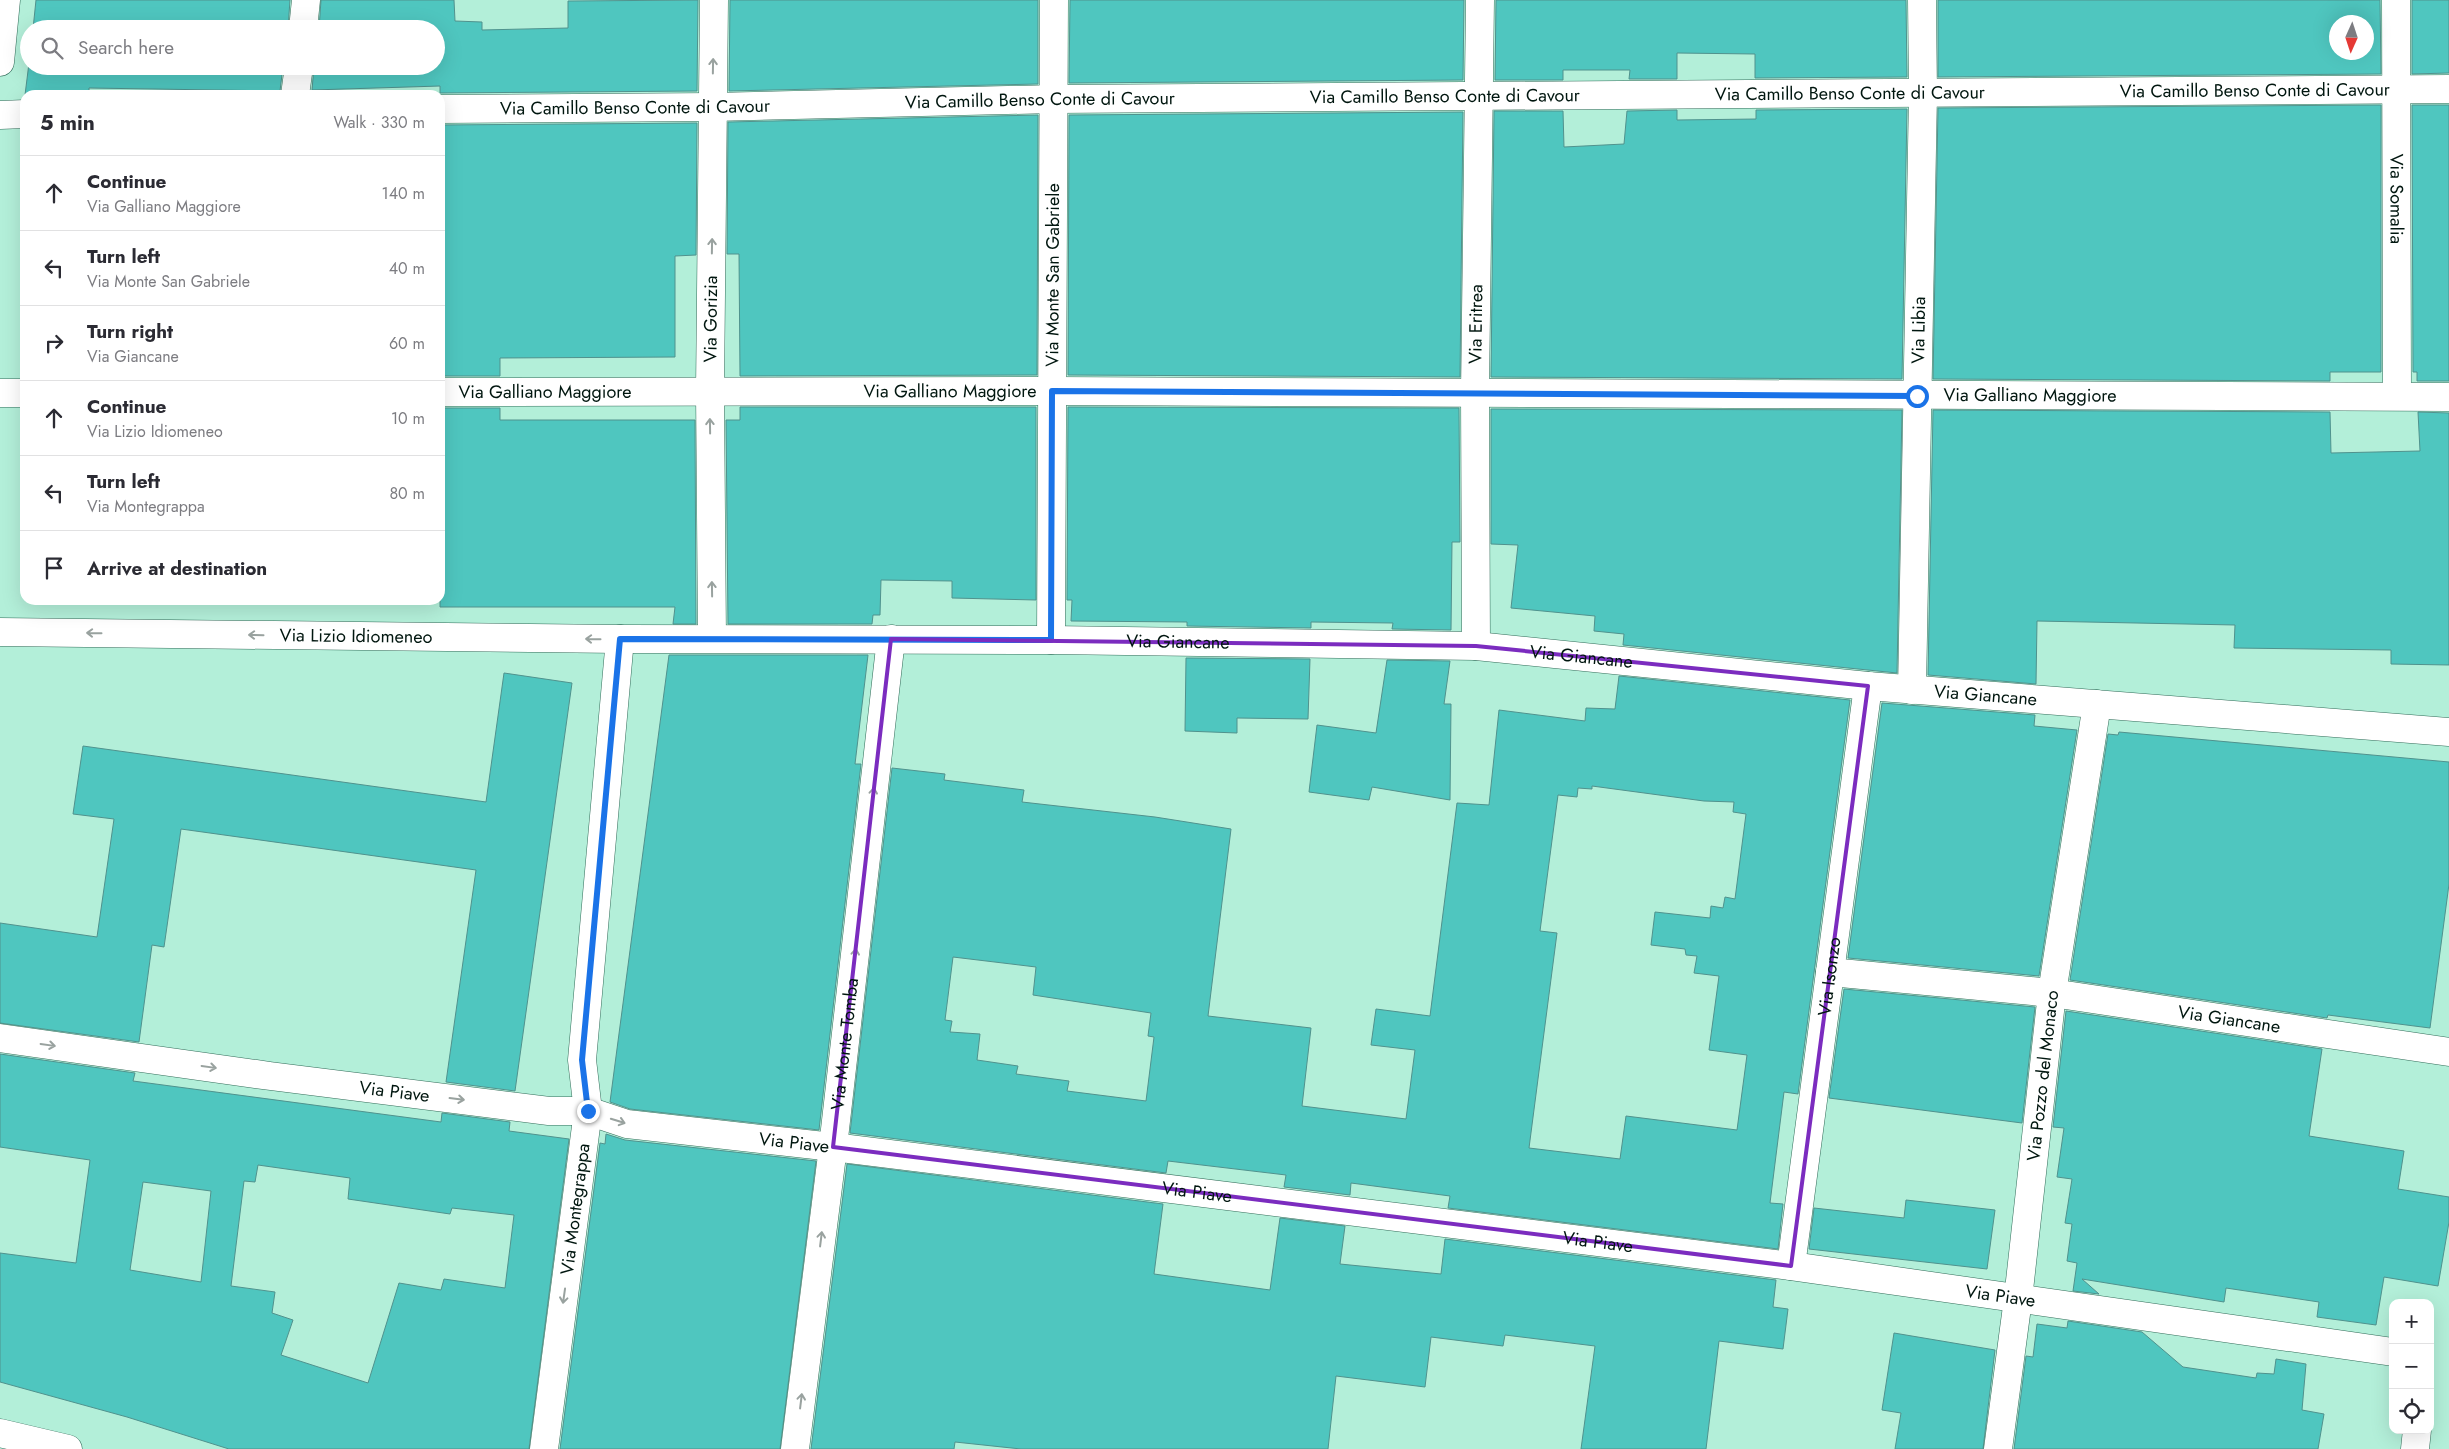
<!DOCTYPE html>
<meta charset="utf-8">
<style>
:root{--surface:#fff;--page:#f2f2f3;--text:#2b2b33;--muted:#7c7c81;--line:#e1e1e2}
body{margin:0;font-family:Jost,sans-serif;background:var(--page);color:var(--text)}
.controls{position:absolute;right:15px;bottom:15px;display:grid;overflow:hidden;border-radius:10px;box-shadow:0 5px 20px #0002}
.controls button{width:45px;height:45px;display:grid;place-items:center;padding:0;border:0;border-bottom:1px solid var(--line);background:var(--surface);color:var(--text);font:25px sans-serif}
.compass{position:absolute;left:2329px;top:15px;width:45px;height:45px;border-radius:50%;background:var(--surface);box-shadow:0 5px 20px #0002;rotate:183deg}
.stop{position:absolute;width:15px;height:15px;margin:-11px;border:4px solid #1a73e8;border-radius:50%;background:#fff}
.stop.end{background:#1a73e8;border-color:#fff;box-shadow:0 1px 5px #0008}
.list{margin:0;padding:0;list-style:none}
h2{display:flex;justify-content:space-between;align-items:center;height:65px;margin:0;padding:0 20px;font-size:21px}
h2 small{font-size:16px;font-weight:400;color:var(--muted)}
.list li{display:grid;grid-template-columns:32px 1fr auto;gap:15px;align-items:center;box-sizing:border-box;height:75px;padding:0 20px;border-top:1px solid var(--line)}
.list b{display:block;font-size:19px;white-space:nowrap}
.list p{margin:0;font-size:16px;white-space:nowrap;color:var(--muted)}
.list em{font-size:16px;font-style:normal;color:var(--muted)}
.icon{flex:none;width:28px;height:28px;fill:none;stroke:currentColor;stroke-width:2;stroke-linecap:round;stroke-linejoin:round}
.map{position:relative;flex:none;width:2449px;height:1449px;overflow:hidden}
.search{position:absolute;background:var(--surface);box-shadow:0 5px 20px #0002;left:20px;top:20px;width:425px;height:55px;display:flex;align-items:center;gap:12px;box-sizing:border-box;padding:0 18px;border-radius:28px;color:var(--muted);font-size:19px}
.panel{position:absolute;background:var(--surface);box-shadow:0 5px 20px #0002;left:20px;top:90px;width:425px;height:515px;border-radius:15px}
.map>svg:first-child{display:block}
.building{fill:#4fc6bf;stroke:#50928d;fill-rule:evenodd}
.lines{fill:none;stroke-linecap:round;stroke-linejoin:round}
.minor-casing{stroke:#336d5a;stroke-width:29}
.minor{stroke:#fff;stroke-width:28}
.oneway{stroke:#99a29f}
.route{stroke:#1a73e8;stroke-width:6}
.marked{fill:none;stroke:#7b2cbf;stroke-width:4;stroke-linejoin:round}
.labels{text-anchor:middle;stroke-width:4.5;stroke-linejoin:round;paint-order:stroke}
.street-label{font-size:18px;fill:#00160f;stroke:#fff}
</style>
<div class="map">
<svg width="2449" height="1449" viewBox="0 0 2449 1449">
<rect width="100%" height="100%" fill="#b3efd9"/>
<g class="building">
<polygon points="36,0 290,0 288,29 33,29"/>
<polygon points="321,0 454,0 455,21 482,22 482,30 568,28 568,1 698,0 697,91 440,93 440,86 312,90 314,66 436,66 436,29 319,29"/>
<polygon points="730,0 1038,0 1038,84 729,91"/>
<polygon points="1070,0 1464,0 1463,80 1069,83"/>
<polygon points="1496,0 1906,0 1907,77 1755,78 1755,54 1677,53 1677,79 1629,79 1630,70 1563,70 1563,80 1495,80"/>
<path d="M1938,0H2380L2381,74L1938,77ZM2336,22H2366V52H2336Z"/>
<polygon points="2412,0 2449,0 2449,73 2412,74"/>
<polygon points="29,63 29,66 283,66 280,91 89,88 89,93 25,95"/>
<polygon points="2381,105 2381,372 2330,372 2330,381 1933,379 1938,108"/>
<polygon points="2412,105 2449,105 2449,381 2417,381 2417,372 2413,372"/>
<polygon points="1907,109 1902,379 1491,377 1494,111 1563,111 1564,147 1624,144 1627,111 1677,110 1677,120 1756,119 1756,110"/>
<polygon points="1463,112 1460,377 1068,375 1069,115"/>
<polygon points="1038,115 1037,375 740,376 739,254 727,254 728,122"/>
<polygon points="697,123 696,255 675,256 675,357 500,358 500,376 440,376 440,125"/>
<polygon points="740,407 1036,407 1036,600 952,598 952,581 881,580 880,615 873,615 872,624 728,624 726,420 740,420"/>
<polygon points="1068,407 1459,408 1460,542 1452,542 1451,630 1392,629 1393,623 1311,622 1311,628 1187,626 1187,622 1071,621 1072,600 1067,600"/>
<polygon points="440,408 500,408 500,420 695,420 696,624 673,624 675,607 440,607"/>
<polygon points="1491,409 1902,410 1897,673 1623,645 1624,634 1594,631 1595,616 1511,608 1518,545 1491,544"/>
<polygon points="1933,410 2330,412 2331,453 2420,451 2418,412 2449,413 2449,665 2391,664 2391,650 2234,648 2235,625 2037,621 2036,684 1928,675"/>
<polygon points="669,655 868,655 855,764 861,764 819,1130 630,1109 610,1102"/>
<polygon points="1186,658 1310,659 1308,719 1237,718 1237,733 1185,731"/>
<polygon points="1387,660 1450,661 1444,704 1451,704 1450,800 1372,787 1369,800 1309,792 1317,725 1376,733"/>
<polygon points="504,673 572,683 515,1091 446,1082 476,870 181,829 164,947 152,945 139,1042 0,1023 0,923 97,937 114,819 73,814 83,746 486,802"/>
<path d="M1619,676L1850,700L1798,1094L1784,1092L1770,1203L1783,1204L1778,1249L1448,1208L1450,1196L1351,1183L1350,1195L1284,1187L1286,1175L1168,1161L1166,1173L850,1133L892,768L945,774L944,780L1024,790L1022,802L1155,817L1231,829L1208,1016L1311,1028L1302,1106L1406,1119L1415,1050L1371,1045L1376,1009L1430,1016L1457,803L1489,805L1499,710L1585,721L1586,708L1615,709ZM1592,786L1704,801L1734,802L1733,812L1746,814L1735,899L1725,897L1723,908L1711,906L1710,918L1655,912L1651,945L1685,949L1686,955L1697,956L1694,973L1719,976L1709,1050L1747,1055L1737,1130L1626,1116L1620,1159L1529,1148L1557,933L1540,931L1558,795L1577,797L1578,788L1592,789ZM953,957L1036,967L1033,995L1151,1013L1148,1036L1154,1037L1146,1101L1067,1091L1069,1081L1016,1074L1018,1066L977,1060L980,1034L950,1032L952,1021L945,1020Z"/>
<polygon points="1882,703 2035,715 2034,726 2077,730 2039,976 1848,958"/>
<polygon points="2119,732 2449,762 2449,884 2430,1028 2328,1015 2327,1018 2070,980 2108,734 2118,735"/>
<polygon points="1844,989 2035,1007 2022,1123 1829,1098"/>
<polygon points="2066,1011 2322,1049 2309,1136 2404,1151 2398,1189 2449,1197 2449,1222 2438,1286 2384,1277 2376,1325 2317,1317 2319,1302 2226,1288 2224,1302 2082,1279 2099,1294 2073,1291 2077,1263 2067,1261 2072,1224 2065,1223 2072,1179 2057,1177 2064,1128 2053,1127"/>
<path d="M0,1054L135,1073L133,1081L441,1122L442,1113L510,1122L509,1131L569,1139L529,1449H229L127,1417L0,1382V1253L76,1263L90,1160L0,1147ZM258,1165L350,1178L348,1199L450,1214L452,1208L514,1215L505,1288L444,1279L441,1290L399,1283L368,1383L281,1355L293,1320L272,1313L275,1292L231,1286L244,1181L255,1182ZM143,1182L211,1191L201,1282L130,1270Z"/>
<polygon points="606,1134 625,1140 816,1161 780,1449 560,1449 600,1143 605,1144"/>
<polygon points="847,1164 1163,1204 1154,1274 1270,1290 1280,1218 1345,1226 1340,1264 1441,1274 1445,1239 1776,1280 1773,1307 1788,1309 1783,1349 1719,1341 1706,1449 1581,1449 1595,1346 1505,1335 1503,1346 1431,1337 1425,1387 1336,1376 1328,1449 1021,1449 955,1442 954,1449 811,1449"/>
<polygon points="1906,1200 1995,1210 1987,1269 1809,1249 1814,1208 1904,1218"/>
<polygon points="2068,1321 2142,1332 2183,1367 2256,1378 2257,1373 2274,1374 2276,1359 2306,1364 2302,1410 2324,1414 2318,1449 2014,1449 2026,1356 2033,1357 2037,1324 2067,1328"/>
<polygon points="1894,1333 1995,1350 1983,1449 1895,1449 1901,1413 1882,1410"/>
</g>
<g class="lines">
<g class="minor-casing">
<g id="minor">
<path id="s1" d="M2396,0L2397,396"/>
<polyline points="303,29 306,0"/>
<polyline points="0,62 6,0"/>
<polyline points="295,95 299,66"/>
<path id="s2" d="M440,109L713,107L1054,99L2449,89"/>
<polyline points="0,115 25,114"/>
<path id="s3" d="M440,392L1052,391L2449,397"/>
<polyline points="0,393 25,393"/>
<path id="s4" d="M0,632L620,639L1051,640L1476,646L1868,686L2449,732"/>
<path id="s5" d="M712,638L710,391L714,0"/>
<path id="s6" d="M1051,640L1054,0"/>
<path id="s7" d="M1476,646L1475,392L1480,0"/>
<path id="s8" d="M1912,690L1923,94L1922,0"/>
<path id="s9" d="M1830,972L2052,993L2449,1052"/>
<path id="s10" d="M0,1038L270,1076L549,1111H588L627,1124L833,1147L1791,1266L2393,1352"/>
<path id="s11" d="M1791,1266L1868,686"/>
<polyline points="0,1433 68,1449"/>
<path id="s12" d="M544,1449L588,1111L582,1060L620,639"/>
<path id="s13" d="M795,1449L833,1147L891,639"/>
<path id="s14" d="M1998,1449L2018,1299L2052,993L2097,704"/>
<polyline points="2415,1449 2417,1430"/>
</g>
</g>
<use href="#minor" class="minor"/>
</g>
<defs><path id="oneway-shaft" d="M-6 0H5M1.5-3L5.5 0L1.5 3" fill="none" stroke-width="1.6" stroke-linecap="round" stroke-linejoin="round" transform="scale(1.25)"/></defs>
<g class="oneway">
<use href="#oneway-shaft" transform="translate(713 66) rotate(-89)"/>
<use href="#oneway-shaft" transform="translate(712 246) rotate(-89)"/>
<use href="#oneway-shaft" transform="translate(710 426) rotate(-91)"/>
<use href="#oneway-shaft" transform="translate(712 589) rotate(-91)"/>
<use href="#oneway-shaft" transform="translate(94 633) rotate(-179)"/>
<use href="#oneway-shaft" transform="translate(256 635) rotate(-179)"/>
<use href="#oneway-shaft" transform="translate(593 639) rotate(-179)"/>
<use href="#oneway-shaft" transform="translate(873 795) rotate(-83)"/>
<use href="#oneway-shaft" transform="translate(855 956) rotate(-83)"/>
<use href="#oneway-shaft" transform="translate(48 1045) rotate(8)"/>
<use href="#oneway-shaft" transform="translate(209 1067) rotate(8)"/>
<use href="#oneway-shaft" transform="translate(457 1099) rotate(7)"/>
<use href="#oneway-shaft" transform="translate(618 1121) rotate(17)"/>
<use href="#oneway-shaft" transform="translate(821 1239) rotate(-83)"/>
<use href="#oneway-shaft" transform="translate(564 1296) rotate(98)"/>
<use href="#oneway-shaft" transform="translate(801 1401) rotate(-83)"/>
</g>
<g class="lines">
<polyline class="route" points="588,1111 582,1060 620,639 1051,640 1052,391 1917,396"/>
</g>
<path class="marked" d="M891,639L1476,646L1868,686L1791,1266L833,1147Z"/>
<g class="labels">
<g class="street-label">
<text dy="6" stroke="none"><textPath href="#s2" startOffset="1815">Via Camillo Benso Conte di Cavour</textPath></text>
<text dy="6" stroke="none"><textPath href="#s2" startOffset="1410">Via Camillo Benso Conte di Cavour</textPath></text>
<text dy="6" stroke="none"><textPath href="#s2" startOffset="1005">Via Camillo Benso Conte di Cavour</textPath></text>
<text dy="6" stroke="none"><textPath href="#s2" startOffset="600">Via Camillo Benso Conte di Cavour</textPath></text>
<text dy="6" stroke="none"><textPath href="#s2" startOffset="195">Via Camillo Benso Conte di Cavour</textPath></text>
<text dy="6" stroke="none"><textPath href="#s1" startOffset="199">Via Somalia</textPath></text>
<text dy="6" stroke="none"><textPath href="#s6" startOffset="365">Via Monte San Gabriele</textPath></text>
<text dy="6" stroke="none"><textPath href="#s5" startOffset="319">Via Gorizia</textPath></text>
<text dy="6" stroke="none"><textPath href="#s7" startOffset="322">Via Eritrea</textPath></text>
<text dy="6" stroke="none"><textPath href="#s8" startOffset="360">Via Libia</textPath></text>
<text dy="6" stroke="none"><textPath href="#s3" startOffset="105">Via Galliano Maggiore</textPath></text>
<text dy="6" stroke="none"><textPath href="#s3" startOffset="510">Via Galliano Maggiore</textPath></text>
<text dy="6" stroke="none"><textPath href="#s3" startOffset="1590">Via Galliano Maggiore</textPath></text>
<text dy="6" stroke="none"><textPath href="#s4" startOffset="356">Via Lizio Idiomeneo</textPath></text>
<text dy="6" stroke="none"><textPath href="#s4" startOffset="1178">Via Giancane</textPath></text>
<text dy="6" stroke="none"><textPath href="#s4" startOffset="1582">Via Giancane</textPath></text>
<text dy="6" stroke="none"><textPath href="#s4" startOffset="1988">Via Giancane</textPath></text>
<text dy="6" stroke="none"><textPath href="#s11" startOffset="292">Via Isonzo</textPath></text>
<text dy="6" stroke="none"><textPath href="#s9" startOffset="402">Via Giancane</textPath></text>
<text dy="6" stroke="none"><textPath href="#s13" startOffset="408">Via Monte Tomba</textPath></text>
<text dy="6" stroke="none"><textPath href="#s14" startOffset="376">Via Pozzo del Monaco</textPath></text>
<text dy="6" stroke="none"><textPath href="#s10" startOffset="398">Via Piave</textPath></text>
<text dy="6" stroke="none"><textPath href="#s10" startOffset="802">Via Piave</textPath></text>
<text dy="6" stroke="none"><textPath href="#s10" startOffset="1208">Via Piave</textPath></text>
<text dy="6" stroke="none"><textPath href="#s12" startOffset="242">Via Montegrappa</textPath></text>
<text dy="6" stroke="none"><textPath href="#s10" startOffset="1612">Via Piave</textPath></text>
<text dy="6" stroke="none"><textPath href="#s10" startOffset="2018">Via Piave</textPath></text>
</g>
</g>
</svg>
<div class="controls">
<button>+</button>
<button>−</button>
<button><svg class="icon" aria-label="locate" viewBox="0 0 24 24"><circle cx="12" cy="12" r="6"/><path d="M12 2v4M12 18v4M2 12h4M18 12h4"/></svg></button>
</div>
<svg class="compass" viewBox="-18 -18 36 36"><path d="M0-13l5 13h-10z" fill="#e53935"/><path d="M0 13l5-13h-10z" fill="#7c7c81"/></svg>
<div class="stop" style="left:1917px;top:396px"></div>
<div class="stop end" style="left:588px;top:1111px"></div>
<div class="search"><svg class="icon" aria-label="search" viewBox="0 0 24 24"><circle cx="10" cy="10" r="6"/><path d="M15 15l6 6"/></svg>Search here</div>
<section class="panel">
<h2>5 min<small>Walk · 330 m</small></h2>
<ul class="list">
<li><svg class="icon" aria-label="ahead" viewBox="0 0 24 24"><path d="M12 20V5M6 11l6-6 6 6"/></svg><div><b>Continue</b><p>Via Galliano Maggiore</p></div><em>140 m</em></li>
<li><svg class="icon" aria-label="left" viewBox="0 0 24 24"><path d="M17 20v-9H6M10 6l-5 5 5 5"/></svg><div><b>Turn left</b><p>Via Monte San Gabriele</p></div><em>40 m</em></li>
<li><svg class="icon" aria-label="right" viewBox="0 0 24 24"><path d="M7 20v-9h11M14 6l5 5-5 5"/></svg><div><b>Turn right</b><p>Via Giancane</p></div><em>60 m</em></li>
<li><svg class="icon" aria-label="ahead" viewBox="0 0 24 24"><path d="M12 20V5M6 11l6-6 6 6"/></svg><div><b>Continue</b><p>Via Lizio Idiomeneo</p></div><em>10 m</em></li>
<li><svg class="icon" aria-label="left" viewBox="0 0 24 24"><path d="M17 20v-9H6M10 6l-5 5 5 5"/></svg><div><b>Turn left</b><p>Via Montegrappa</p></div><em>80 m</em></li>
<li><svg class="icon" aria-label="arrive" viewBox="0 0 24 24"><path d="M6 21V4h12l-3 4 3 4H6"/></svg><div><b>Arrive at destination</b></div></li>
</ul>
</section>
</div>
